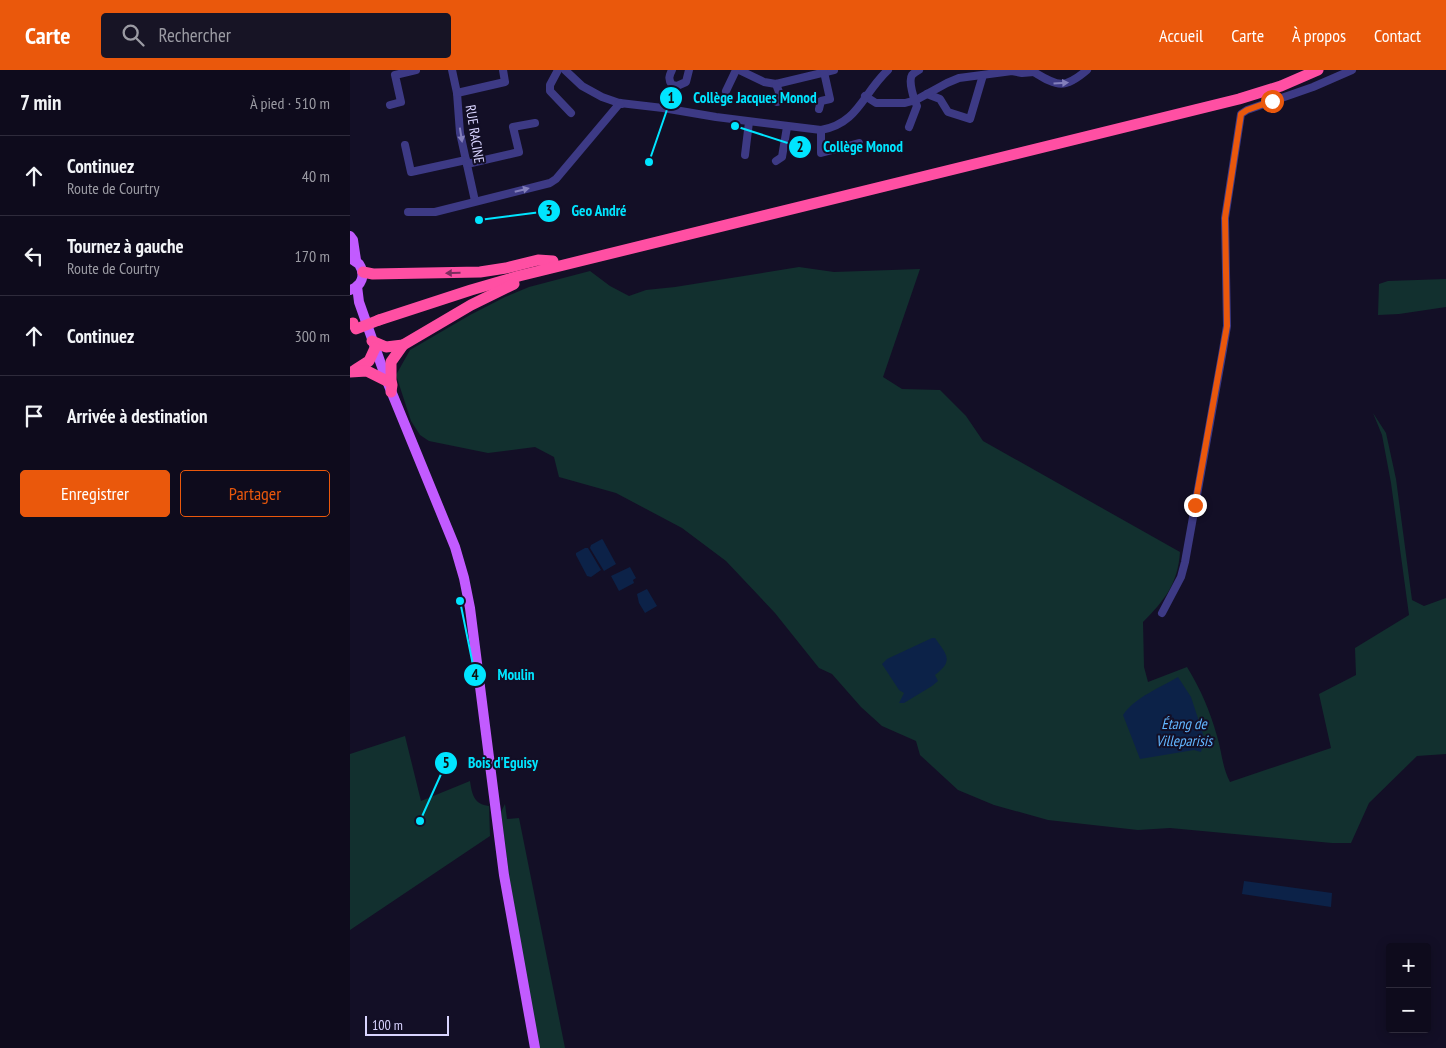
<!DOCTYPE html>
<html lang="fr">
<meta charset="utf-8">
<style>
:root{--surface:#0e0b1c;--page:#171425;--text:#f1f3f6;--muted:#9b9ba3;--line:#2e2b3b;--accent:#ea580c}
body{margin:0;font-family:"PT Sans Narrow",sans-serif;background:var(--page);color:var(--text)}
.controls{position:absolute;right:15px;bottom:15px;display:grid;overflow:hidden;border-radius:5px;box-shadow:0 2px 12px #0003}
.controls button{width:45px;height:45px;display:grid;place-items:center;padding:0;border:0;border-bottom:1px solid var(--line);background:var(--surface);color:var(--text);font:25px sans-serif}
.scale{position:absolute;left:15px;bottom:12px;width:84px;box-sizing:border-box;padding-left:5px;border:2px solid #d9d4ff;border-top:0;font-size:14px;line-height:18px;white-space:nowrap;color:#d9d4ff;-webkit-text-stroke:4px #130f26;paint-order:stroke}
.stop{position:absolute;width:15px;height:15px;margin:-11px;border:4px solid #ea580c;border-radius:50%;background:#fff}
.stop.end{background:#ea580c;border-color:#fff;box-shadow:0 1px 5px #0008}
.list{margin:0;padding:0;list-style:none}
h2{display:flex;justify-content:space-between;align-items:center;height:65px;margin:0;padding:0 20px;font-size:21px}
h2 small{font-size:16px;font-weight:400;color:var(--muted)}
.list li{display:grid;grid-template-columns:32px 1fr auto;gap:15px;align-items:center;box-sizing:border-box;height:80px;padding:0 20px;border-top:1px solid var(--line)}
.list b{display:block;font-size:19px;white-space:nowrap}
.list p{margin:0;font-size:16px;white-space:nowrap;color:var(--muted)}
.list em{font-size:16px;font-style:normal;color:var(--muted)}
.actions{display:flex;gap:10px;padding:15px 20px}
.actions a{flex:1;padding:11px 0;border:1px solid var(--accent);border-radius:5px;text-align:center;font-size:18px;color:var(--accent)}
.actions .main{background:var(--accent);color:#fff}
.icon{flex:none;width:28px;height:28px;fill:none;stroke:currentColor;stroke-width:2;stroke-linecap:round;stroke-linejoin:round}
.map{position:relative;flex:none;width:1096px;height:978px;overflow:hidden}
header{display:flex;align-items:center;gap:30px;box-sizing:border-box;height:70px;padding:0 25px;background:var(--accent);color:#fff}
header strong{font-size:24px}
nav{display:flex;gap:28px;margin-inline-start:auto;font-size:18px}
.search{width:350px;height:45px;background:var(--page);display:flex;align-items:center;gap:12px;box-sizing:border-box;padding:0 18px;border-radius:5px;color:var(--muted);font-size:19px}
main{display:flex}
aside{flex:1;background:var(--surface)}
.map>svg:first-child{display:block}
.green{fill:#12302f}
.water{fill:#0c2248}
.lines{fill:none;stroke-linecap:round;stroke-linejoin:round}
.minor{stroke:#3d3a85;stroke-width:8}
.major{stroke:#c25bff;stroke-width:10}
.highway{stroke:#ff4fa3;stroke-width:11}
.highway-bridge{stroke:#ff4fa3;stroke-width:11}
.oneway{fill:#837fbc}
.oneway2{fill:#7d2c5e}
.route{stroke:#ea580c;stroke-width:6}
.labels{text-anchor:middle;stroke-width:4;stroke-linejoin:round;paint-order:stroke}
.street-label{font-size:14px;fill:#d9d4ff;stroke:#130f26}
.water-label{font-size:15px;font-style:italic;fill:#62b6ff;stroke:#130f26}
.leader{fill:none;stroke:#00e5ff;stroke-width:2}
.callout-dot{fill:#00e5ff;stroke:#130f26;stroke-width:2}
.mark-label{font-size:15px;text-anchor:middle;font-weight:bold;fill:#111}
.callout-label{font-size:15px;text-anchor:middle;font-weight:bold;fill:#00e5ff;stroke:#130f26;stroke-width:4;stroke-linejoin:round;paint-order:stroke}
</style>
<header>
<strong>Carte</strong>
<div class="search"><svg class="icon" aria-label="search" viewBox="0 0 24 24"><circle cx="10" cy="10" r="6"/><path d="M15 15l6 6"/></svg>Rechercher</div>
<nav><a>Accueil</a><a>Carte</a><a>À propos</a><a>Contact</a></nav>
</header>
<main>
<aside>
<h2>7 min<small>À pied · 510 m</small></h2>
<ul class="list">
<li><svg class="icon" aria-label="ahead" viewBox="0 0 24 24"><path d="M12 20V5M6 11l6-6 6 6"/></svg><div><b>Continuez</b><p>Route de Courtry</p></div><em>40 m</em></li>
<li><svg class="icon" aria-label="left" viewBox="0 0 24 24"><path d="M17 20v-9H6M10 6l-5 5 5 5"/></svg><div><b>Tournez à gauche</b><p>Route de Courtry</p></div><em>170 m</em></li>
<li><svg class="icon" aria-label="ahead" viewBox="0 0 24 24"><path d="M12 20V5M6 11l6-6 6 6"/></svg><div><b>Continuez</b></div><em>300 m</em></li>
<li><svg class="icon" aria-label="arrive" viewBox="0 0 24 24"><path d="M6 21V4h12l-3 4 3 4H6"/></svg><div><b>Arrivée à destination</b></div></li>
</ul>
<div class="actions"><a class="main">Enregistrer</a><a>Partager</a></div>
</aside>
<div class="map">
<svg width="1096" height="978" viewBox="0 0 1096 978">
<rect width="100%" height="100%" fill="#130f26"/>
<g class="green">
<path d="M449,197L484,202L570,199L533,307L552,319L590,320L616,346L633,371L830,482C828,513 815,530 793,552L794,597L798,612L837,597C851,620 860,641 867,666C872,682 872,697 880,712L981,678L969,624L1006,605L1005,578L1059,545L1041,413L1032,365L1023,343L1036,363L1046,409L1062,530L1074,536L1096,528V684L1067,686L1019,733L1001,773H982L820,758L788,760L698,750L644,735L608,720L570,685L566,671L532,656L511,637L482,604L469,598L425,543L376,491L332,458L266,423L209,407L204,387L185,377L138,383L79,371L70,365L61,351L46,305L60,280L120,245L155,227L179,217L240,201L260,216L279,226L296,220L325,217Z"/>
<polygon points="1096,209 1096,237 1049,244 1028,245 1029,214 1038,211"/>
<path d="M55,666L71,731L120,711C122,725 124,734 139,736L140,766L0,860V684Z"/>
<polygon points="155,734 157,749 169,748 215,978 188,978 159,805 151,742"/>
</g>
<g class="water">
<polygon points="252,469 253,470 266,494 254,501 240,478 241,475"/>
<polygon points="235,478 238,478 251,500 241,507 237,506 226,485 226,483"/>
<polygon points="280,497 286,508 283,510 284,513 269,521 261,506"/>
<polygon points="297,519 307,536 295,543 289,533 287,524"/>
<path d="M582,568H585C597,585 604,591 585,605L588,611L582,616L554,633H549L554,623L549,620L532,594L537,589Z"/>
<path d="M828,607L841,627L855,670L851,682L844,680L790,689L773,645C785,627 810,618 828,607Z"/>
<polygon points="894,811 982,823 981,837 892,824"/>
</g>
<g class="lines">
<g class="minor">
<polyline points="102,0 107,23 110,63 125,131"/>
<polyline points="208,0 200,15 200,21 221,43"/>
<polyline points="215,0 232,16 252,27 272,34"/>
<path d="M322,0C319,6 318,9 322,15L327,16L336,12L339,0"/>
<polyline points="389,0 414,12 426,14 484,0"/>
<path d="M683,0L684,2C708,17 715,19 737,0"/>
<polyline points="426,14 429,22 427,32"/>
<polyline points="376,21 386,0"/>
<polyline points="107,23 155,12 153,0"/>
<polyline points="577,24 590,29 598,42 620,49 633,5"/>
<polyline points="515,26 526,33 555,33 566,30 597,13 609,8 662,1 672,3 684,2"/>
<path d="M270,33L313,38L366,47L471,60C508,54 513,23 538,0"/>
<polyline points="40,35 51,32 45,5 66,0"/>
<polyline points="469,39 471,31 480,29 474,2"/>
<path d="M559,57L567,36C564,30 558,11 562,5C563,4 567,1 569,0"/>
<polyline points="471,60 471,83 509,73"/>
<polyline points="55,75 61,102 116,90"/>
<polyline points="395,85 399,52"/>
<polyline points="426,91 432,87 437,57"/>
<polyline points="117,94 169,82 163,57 185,53"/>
<polyline points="58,142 85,142 200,113 206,109 270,33"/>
<polyline points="812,543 831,507 835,492 873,280 877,256 875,148 891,44 897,40 963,17 1002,0"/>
</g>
<g class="major">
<polyline points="0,166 3,170 6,190"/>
<path d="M0,188L9,194C16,205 12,216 0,220"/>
<polyline points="7,216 9,232 37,311 105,477 114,508 120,538 154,805 185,978"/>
</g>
<g class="highway">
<polyline points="13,202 23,204 130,202 156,198 188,190 203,191"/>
<polyline points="29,250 121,220 169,206 889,29 931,16 968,0"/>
<polyline points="0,254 3,253"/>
<polyline points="22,271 36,277 53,275"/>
<polyline points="5,300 19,291 25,278"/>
<polyline points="0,302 17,301 37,311"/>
<polyline points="41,322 42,315 41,310 41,292 53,275 121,235 164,214"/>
</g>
<polyline class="highway-bridge" points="6,259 29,250"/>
</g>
<defs><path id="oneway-solid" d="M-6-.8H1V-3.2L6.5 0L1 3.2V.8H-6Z" transform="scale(1.25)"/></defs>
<g class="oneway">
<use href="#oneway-solid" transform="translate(711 13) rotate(-4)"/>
<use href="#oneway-solid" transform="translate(111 65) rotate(81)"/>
<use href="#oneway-solid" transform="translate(172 120) rotate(-14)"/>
</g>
<use class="oneway2" href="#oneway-solid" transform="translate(103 203) rotate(179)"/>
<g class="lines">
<polyline class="route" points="845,435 877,256 875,148 891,44 897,40 922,31"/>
</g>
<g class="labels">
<g class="street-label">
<text transform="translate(125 64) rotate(81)" y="5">RUE RACINE</text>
</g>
<g class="water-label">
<text x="834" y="659">Étang de<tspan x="834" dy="17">Villeparisis</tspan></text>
</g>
</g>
<path class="leader" d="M299 92L321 28M385 56L450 77M129 150L199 141M110 531L125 605M70 751L96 693"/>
<g class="callout-dot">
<circle cx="299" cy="92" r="5"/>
<circle cx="385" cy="56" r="5"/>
<circle cx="129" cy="150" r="5"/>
<circle cx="110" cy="531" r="5"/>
<circle cx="70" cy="751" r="5"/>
<circle cx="321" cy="28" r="12"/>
<circle cx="450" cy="77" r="12"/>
<circle cx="199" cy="141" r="12"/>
<circle cx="125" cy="605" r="12"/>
<circle cx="96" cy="693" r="12"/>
</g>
<g class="mark-label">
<text x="321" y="33">1</text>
<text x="450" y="82">2</text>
<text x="199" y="146">3</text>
<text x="125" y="610">4</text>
<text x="96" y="698">5</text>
</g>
<g class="callout-label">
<text x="405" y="33">Collège Jacques Monod</text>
<text x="513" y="82">Collège Monod</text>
<text x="249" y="146">Geo André</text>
<text x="166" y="610">Moulin</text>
<text x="153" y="698">Bois d'Eguisy</text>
</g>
</svg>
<div class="controls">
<button>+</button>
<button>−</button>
</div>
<div class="scale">100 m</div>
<div class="stop" style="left:922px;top:31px"></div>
<div class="stop end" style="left:845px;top:435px"></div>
</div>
</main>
